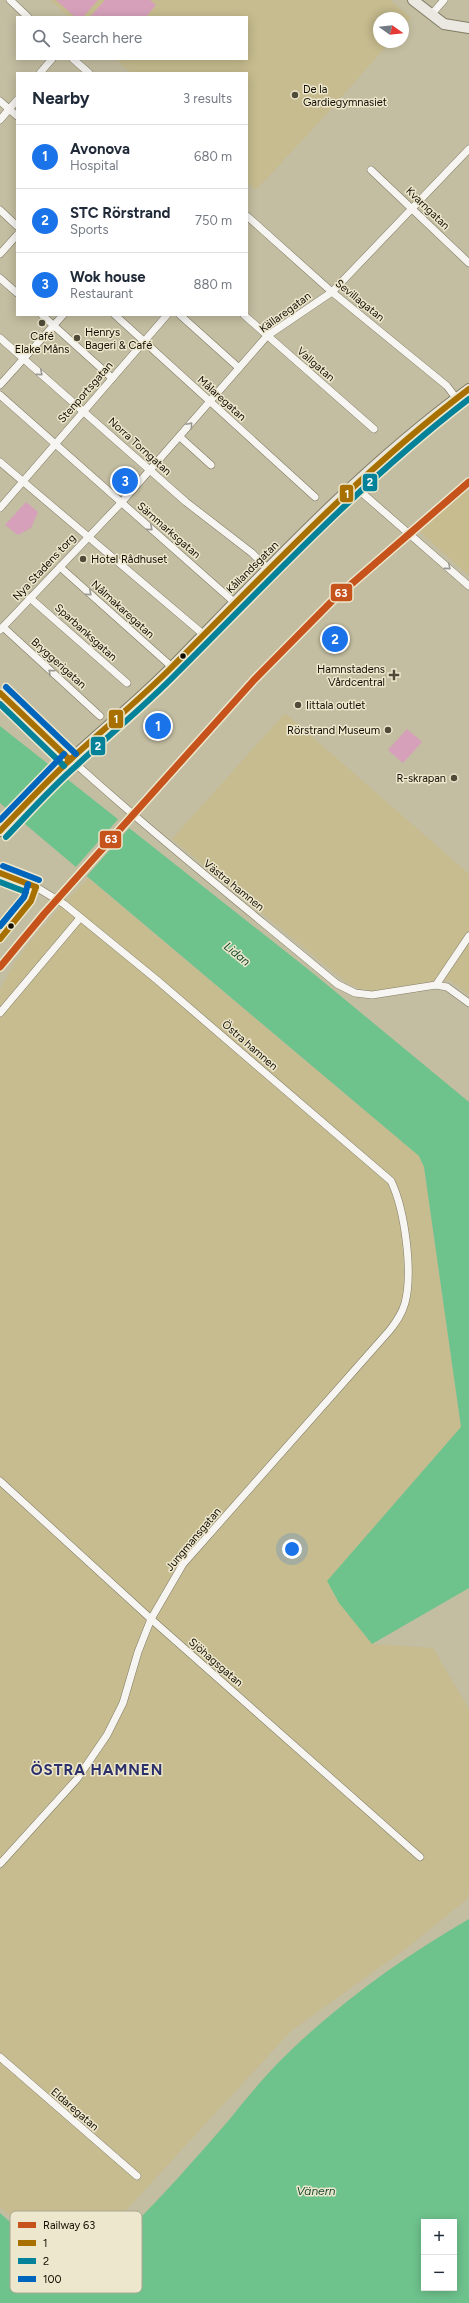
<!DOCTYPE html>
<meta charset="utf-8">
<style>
:root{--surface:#fff;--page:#f6f6f7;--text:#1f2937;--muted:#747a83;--line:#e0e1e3;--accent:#1a73e8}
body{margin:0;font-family:Figtree,sans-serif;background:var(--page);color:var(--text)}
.controls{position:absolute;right:12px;bottom:12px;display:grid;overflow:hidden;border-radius:0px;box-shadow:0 2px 10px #0003}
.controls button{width:36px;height:36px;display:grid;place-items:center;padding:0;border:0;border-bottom:1px solid var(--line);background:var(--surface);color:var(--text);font:20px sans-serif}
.compass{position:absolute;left:373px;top:12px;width:36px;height:36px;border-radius:50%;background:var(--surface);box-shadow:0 2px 10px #0003;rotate:105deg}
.you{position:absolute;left:292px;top:1549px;width:14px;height:14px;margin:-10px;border:3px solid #fff;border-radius:50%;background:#1a73e8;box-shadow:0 0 0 6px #1a73e833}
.badge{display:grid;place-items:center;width:26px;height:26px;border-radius:50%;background:var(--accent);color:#fff;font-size:13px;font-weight:700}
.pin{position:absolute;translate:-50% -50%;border:2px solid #fff;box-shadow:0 1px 4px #0006}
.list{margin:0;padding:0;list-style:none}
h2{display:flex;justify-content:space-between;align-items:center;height:52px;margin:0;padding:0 16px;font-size:17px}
h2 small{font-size:13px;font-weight:400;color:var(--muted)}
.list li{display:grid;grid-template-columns:26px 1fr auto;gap:12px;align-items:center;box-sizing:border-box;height:64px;padding:0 16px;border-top:1px solid var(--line)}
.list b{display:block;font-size:15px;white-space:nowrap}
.list p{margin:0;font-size:13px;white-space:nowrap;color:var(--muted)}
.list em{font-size:13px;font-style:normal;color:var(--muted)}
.icon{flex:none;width:22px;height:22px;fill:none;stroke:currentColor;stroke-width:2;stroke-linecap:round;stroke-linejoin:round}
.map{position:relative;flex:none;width:469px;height:2303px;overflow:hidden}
.search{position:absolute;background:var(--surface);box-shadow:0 2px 10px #0003;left:16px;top:16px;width:232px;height:44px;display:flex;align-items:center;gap:10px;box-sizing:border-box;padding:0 14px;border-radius:0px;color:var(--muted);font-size:15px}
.panel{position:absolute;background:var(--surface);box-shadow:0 2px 10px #0003;left:16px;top:72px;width:232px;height:244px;border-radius:0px}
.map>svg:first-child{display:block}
.built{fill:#c7bc8f}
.green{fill:#d6a0ba}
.water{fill:#6ec38d;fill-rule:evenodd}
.pier{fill:#c3bda1}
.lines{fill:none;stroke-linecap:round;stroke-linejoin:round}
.street-casing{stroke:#807b65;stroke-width:8}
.secondary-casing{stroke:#807b65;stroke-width:12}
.street{stroke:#f6f5f1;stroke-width:7}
.secondary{stroke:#eae8e1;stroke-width:10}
.bus-1-casing{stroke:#ede7cd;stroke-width:9}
.bus-2-casing{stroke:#ede7cd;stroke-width:9}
.bus-3-casing{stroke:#ede7cd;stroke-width:9}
.bus-1{stroke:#a77000;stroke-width:6}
.bus-2{stroke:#04829a;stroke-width:6}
.bus-3{stroke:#0065bd;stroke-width:6}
.rail-1-casing{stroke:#ede7cd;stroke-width:10}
.rail-1{stroke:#c5531b;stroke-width:7}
.oneway{stroke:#9b9891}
.poi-dot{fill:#504b38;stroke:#ede7cd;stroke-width:1.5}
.bus-dot{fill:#120d00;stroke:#ede7cd;stroke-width:1.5}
.labels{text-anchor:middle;stroke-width:3;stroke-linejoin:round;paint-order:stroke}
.poi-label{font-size:11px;fill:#120d00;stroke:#ede7cd;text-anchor:start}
.street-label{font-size:11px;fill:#120d00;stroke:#ede7cd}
.water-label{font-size:12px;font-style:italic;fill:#184a2f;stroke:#ede7cd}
.district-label{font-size:15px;font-weight:bold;letter-spacing:1px;fill:#2c306a;stroke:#ede7cd}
.key{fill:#ede7cd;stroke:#aba690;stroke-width:1}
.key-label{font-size:11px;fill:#120d00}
.line-badge{stroke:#ede7cd;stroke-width:1.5}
.badge-label{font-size:11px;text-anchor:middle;font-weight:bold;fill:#fff}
</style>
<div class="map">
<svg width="469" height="2303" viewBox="0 0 469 2303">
<rect width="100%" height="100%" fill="#c3bda1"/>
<g class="built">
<polygon points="50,0 390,0 411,18 403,27 403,18 379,18 379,42 390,42 323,118 256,190 247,182 247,73 131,73 116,59 247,59 247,17 69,17"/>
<polygon points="469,489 469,576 419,531"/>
<polygon points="285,713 469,874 469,995 450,980 372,991 360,989 347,983 172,839"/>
<polygon points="88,878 419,1156 424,1167 461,1427 361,1542 372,1644 433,1648 469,1709 469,1894 466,1900 408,1947 291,2031 72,2269 0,2207 0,990 15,962 36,934"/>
</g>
<g class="green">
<polygon points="56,0 98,0 83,17 75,17"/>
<polygon points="105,0 150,0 156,5 146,17 90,17"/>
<polygon points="26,502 38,512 31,528 18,535 5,525"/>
<polygon points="407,729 422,742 403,763 388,750"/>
</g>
<g class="water">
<polygon points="0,726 314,974 469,1102 469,1588 372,1644 339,1603 327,1581 461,1427 424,1167 419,1156 0,803"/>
<path d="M469,1919V2303H0V2213L62,2268C68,2272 75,2276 82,2272C99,2261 113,2245 127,2231C163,2196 196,2158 229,2120C244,2101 260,2082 276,2065C333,2007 400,1959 469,1919ZM424,2222H454V2288H424Z"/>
</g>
<g class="pier">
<polygon points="50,764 67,777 23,823 7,809"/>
<polygon points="120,817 131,826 85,878 75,868"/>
</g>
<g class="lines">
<g class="street-casing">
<g id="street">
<polyline points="10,0 28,17"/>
<polyline points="431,15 444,0"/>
<polyline points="73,59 89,73"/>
<polyline points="40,73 52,59"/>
<polyline points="0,101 17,116"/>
<polyline points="0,120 17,100"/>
<polyline points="371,170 469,263"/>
<polyline points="0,210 17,226"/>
<polyline points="247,216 332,292 447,386 456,398"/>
<polyline points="0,254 17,235"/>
<polyline points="0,278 17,293"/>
<polyline points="42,315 112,378"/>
<polyline points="115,315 315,497"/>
<polyline points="180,315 239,368"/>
<polyline points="244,315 374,429"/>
<polyline points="0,338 186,502 252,553 268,569"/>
<polyline points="0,385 63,315"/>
<polyline points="0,395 234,602"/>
<polyline points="180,437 211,465"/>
<polyline points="0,462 203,634"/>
<polyline points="353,485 469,586"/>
<polyline points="0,508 167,315"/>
<polyline points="60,567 172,667"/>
<polyline points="30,598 127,683"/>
<polyline points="3,627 100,716"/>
<polyline points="0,630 121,503 267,336 332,292 469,149"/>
<path d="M0,693C106,797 223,889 337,984L355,993L372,995L436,985L469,936"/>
<path d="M0,873L36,887L64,904L157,980L391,1181C405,1210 413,1272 405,1303C402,1314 396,1322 390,1330L183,1564L151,1619L138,1652L123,1703L107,1735L77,1779L0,1864"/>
<polyline points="436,985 447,987 469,1003"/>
<polyline points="0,1013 80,918"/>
<polyline points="0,1481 151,1619 420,1857"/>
<polyline points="0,2057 137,2176"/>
</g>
</g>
<g class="secondary-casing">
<g id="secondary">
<polyline points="413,0 444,24 469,28"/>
<path d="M0,831C23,807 46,782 70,760C104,729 139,700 171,668C266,571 359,469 469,389"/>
</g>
</g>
<use href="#street" class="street"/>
<use href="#secondary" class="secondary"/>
<g class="bus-1-casing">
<g id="bus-1">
<polyline points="0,693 70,760"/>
<path d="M0,831C23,807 46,782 71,759C104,729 139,700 171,668C269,570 359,473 469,389"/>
<polyline points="0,873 36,887"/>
<polyline points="0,939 31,901 36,887"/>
</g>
</g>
<g class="bus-2-casing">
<g id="bus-2">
<polyline points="0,704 64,766"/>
<path d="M6,837C29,813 51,788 76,766C109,735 145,706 177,673C272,578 362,481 469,399"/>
<polyline points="0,882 26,892 24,897 0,926"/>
</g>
</g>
<g class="bus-3-casing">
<g id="bus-3">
<polyline points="6,687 76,754"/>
<polyline points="0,820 64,754"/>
<polyline points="3,866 39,880"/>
<polyline points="0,926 24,897 28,884"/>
</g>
</g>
<use href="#bus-1" class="bus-1"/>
<use href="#bus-2" class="bus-2"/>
<use href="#bus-3" class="bus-3"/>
<g class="rail-1-casing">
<polyline id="rail-1" points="0,967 44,914 254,680 333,600 469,482"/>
</g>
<use href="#rail-1" class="rail-1"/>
</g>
<defs><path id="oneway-chevron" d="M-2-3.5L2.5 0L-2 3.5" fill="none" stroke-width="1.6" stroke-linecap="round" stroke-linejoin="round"/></defs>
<g class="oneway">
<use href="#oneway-chevron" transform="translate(40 373) rotate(41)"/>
<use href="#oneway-chevron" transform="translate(190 425) rotate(-49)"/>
<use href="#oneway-chevron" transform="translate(150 528) rotate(41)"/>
<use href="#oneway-chevron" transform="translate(448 567) rotate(41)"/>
<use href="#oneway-chevron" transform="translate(89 593) rotate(41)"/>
<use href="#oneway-chevron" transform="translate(51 672) rotate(-138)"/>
</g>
<g class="poi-dot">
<circle cx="295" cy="95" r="4"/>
<circle cx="42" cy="323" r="4"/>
<circle cx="77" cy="338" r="4"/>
<circle cx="83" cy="559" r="4"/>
<path d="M392 669h4v4h4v4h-4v4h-4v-4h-4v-4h4z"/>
<circle cx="298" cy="705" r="4"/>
<circle cx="388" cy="730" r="4"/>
<circle cx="454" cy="778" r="4"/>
</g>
<g class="bus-dot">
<circle cx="183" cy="656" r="3.5"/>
<circle cx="11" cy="926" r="3.5"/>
</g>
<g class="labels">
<g class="poi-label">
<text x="303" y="93">De la<tspan x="303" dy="13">Gardiegymnasiet</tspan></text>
<text x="85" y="336">Henrys<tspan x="85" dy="13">Bageri &amp; Café</tspan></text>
<text x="42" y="340" text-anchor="middle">Café<tspan x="42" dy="13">Elake Måns</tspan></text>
<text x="91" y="563">Hotel Rådhuset</text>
<text x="385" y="673" text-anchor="end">Hamnstadens<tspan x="385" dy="13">Vårdcentral</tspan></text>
<text x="306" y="709">Iittala outlet</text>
<text x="380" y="734" text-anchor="end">Rörstrand Museum</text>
<text x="446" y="782" text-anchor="end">R-skrapan</text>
</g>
<g class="street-label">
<text transform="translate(428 208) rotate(44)" y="4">Kvarngatan</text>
<text transform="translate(360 300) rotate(39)" y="4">Sevillagatan</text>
<text transform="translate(285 312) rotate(-36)" y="4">Källaregatan</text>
<text transform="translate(316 364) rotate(41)" y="4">Vallgatan</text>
<text transform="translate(85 392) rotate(-49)" y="4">Stenportsgatan</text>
<text transform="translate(222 398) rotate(42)" y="4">Målaregatan</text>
<text transform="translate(140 446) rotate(42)" y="4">Norra Torngatan</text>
<text transform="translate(169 530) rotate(41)" y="4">Särnmarksgatan</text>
<text transform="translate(44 567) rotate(-47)" y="4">Nya Stadens torg</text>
<text transform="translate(252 567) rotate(-45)" y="4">Kållandsgatan</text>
<text transform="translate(123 609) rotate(42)" y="4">Nålmakaregatan</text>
<text transform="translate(86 632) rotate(42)" y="4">Sparbanksgatan</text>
<text transform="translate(59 663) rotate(42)" y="4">Bryggerigatan</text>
<text transform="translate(234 885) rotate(39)" y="4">Västra hamnen</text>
<text transform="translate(250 1045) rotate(41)" y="4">Östra hamnen</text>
<text transform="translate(193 1539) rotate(-50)" y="4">Jungmansgatan</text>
<text transform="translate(216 1662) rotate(41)" y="4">Sjöhagsgatan</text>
<text transform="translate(75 2109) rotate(41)" y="4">Eldaregatan</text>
</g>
<g class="water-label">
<text transform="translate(237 954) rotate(39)" y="4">Lidan</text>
<text x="316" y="2195">Vänern</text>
</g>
<g class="district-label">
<text x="97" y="1775">ÖSTRA HAMNEN</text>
</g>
</g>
<rect x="10" y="2211" width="132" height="82" rx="6" class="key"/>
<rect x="18" y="2222" width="18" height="6" fill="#c5531b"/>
<rect x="18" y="2240" width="18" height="6" fill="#a77000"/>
<rect x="18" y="2258" width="18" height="6" fill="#04829a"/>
<rect x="18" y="2276" width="18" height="6" fill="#0065bd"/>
<g class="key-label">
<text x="43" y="2229">Railway 63</text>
<text x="43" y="2247">1</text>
<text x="43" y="2265">2</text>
<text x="43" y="2283">100</text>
</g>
<g class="line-badge">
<rect x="362" y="473" width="16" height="19" rx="4" fill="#04829a"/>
<rect x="339" y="484" width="15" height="19" rx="4" fill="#a77000"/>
<rect x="330" y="583" width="23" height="19" rx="4" fill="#c5531b"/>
<rect x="108" y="709" width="16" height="20" rx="4" fill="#a77000"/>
<rect x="90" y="736" width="16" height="20" rx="4" fill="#04829a"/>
<rect x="99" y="830" width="23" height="19" rx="4" fill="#c5531b"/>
</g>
<g class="badge-label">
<text x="370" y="486">2</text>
<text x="347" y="498">1</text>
<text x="341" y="597">63</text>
<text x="116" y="723">1</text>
<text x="98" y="750">2</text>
<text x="111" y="843">63</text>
</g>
</svg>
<div class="controls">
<button>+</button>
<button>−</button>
</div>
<svg class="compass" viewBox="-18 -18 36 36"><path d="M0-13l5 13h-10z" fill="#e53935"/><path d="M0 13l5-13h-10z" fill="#747a83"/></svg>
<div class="you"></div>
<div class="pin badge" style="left:158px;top:726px">1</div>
<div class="pin badge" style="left:335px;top:639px">2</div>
<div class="pin badge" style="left:125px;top:481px">3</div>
<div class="search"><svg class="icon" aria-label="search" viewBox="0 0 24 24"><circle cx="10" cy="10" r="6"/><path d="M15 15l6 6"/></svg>Search here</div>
<section class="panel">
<h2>Nearby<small>3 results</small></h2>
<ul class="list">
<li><span class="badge">1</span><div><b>Avonova</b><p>Hospital</p></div><em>680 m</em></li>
<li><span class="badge">2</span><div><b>STC Rörstrand</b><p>Sports</p></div><em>750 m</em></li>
<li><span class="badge">3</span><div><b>Wok house</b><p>Restaurant</p></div><em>880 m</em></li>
</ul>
</section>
</div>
